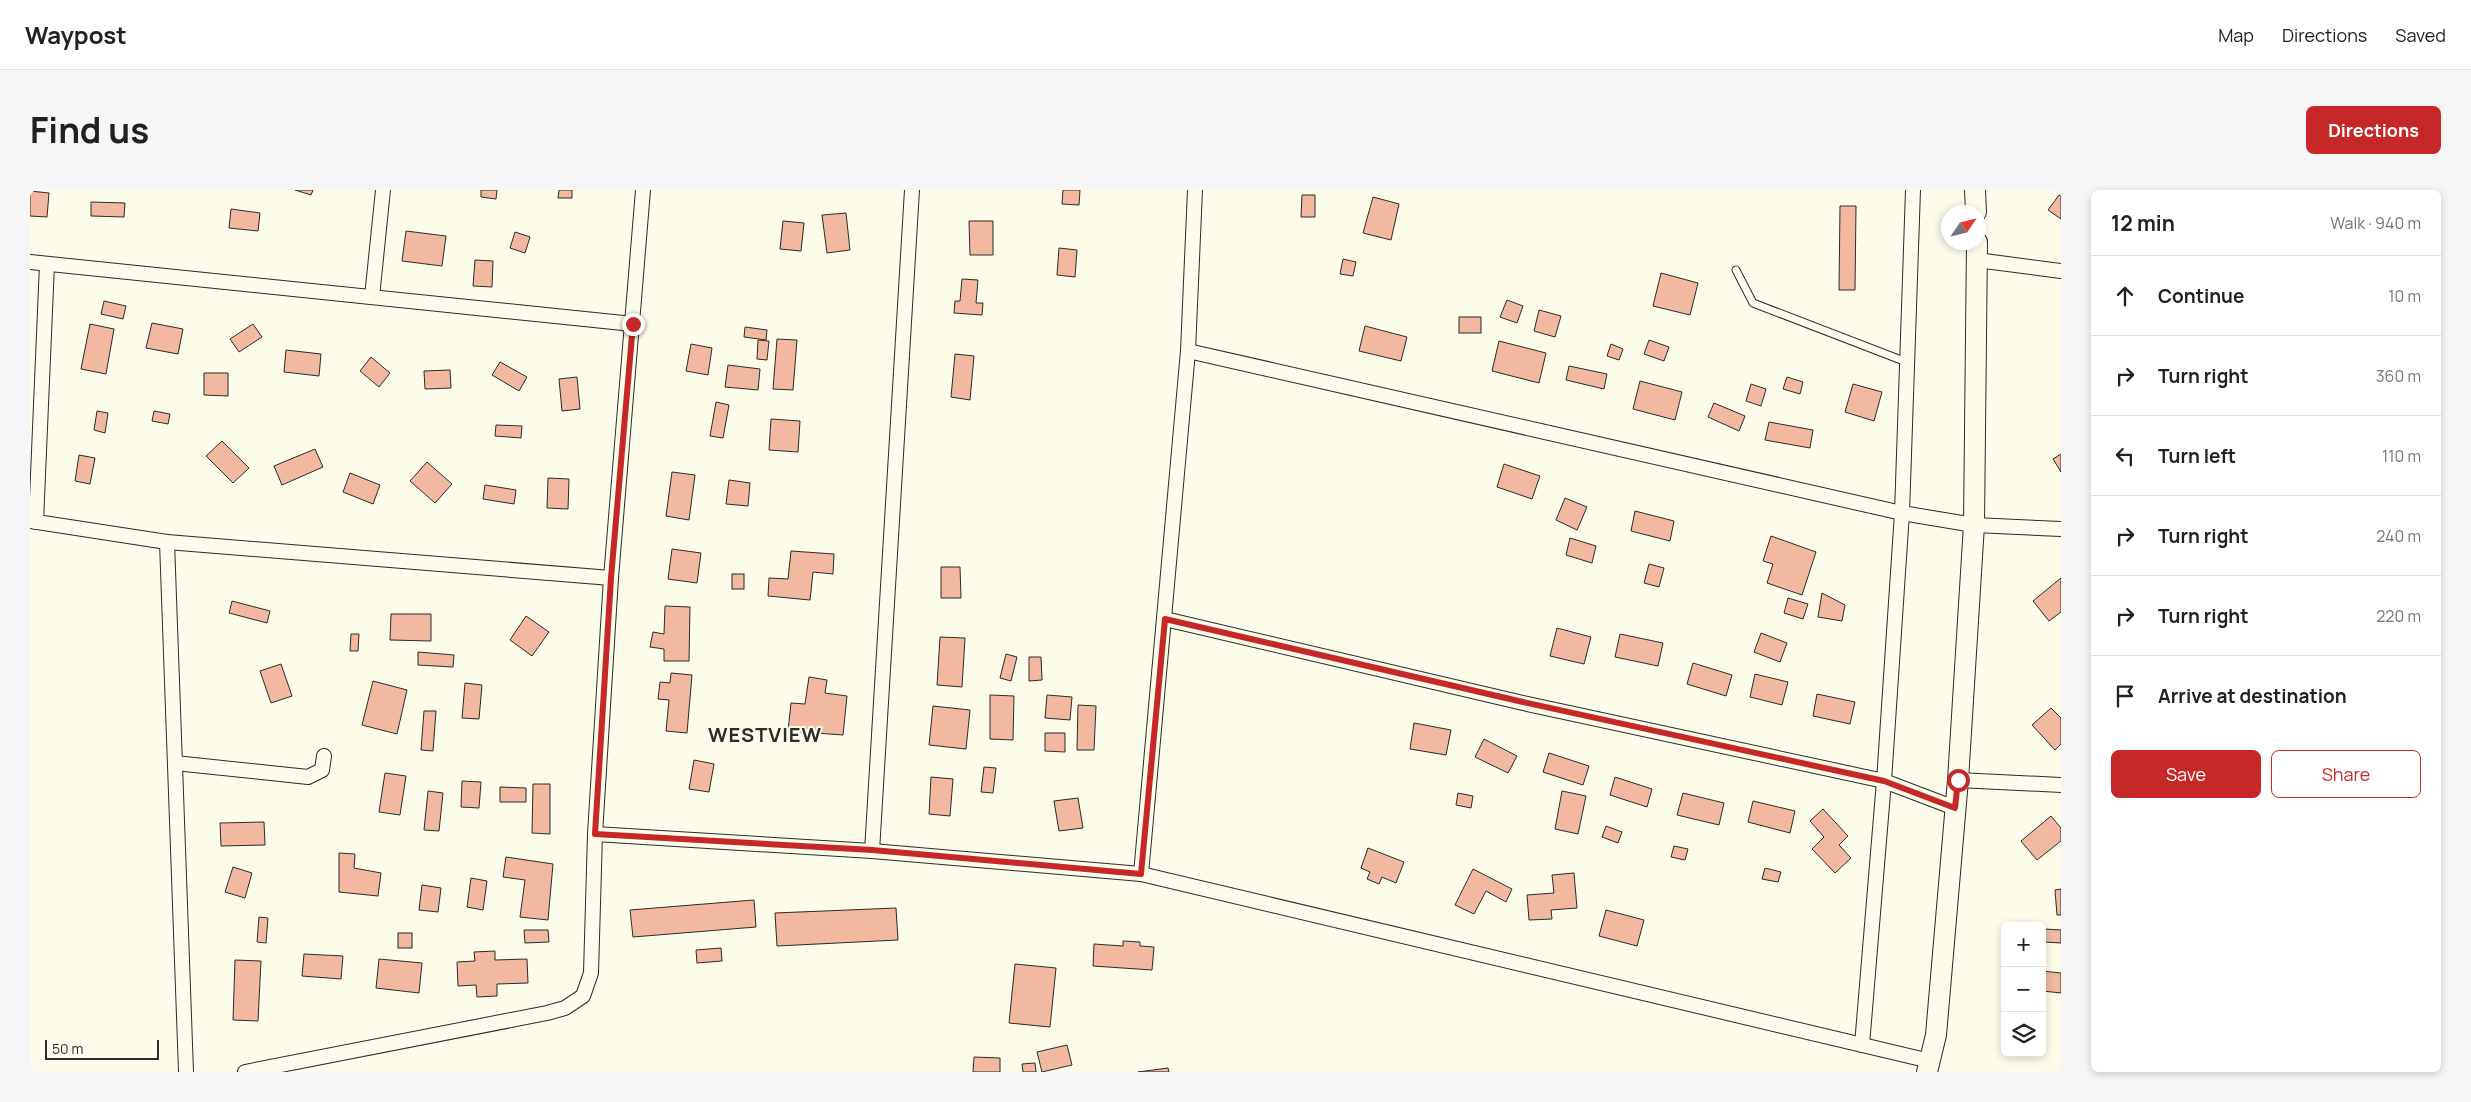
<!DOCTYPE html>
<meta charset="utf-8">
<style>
:root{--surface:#fff;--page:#f6f6f6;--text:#202124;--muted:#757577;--line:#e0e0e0;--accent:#c62828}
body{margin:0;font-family:Manrope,sans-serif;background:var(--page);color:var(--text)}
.controls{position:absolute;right:15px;bottom:15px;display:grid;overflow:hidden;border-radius:8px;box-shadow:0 2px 8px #0003}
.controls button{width:45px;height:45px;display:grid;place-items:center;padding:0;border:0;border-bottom:1px solid var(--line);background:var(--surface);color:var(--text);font:25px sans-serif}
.compass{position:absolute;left:1911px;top:15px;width:45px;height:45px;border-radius:50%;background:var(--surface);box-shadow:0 2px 8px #0003;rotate:55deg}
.scale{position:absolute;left:15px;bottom:12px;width:114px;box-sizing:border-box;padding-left:5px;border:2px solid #2b2b2b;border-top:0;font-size:14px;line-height:18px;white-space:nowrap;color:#2b2b2b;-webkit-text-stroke:4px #fdfbea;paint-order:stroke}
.stop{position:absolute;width:15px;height:15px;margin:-11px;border:4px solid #c62828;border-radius:50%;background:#fff}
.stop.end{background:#c62828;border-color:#fff;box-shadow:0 1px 5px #0008}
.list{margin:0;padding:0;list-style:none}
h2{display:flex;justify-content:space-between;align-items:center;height:65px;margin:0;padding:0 20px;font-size:21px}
h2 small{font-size:16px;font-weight:400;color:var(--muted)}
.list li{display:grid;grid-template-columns:32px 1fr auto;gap:15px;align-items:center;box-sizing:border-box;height:80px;padding:0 20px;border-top:1px solid var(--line)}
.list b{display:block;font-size:19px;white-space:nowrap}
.list em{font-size:16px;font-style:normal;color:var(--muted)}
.actions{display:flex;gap:10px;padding:15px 20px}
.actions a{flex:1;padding:11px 0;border:1px solid var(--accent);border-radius:8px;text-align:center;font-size:18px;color:var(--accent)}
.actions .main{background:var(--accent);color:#fff}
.icon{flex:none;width:28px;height:28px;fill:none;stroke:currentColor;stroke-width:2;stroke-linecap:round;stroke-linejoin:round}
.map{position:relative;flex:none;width:2031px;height:882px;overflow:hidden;border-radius:8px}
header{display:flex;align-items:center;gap:30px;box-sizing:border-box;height:70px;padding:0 25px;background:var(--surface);border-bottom:1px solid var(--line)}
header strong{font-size:24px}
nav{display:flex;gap:28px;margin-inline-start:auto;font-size:18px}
.intro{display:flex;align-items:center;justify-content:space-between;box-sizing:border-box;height:120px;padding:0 30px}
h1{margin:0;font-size:35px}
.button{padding:12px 22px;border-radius:8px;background:var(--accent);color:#fff;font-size:18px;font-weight:700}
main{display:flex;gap:30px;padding:0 30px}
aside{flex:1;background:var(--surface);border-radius:8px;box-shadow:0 2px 8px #0003}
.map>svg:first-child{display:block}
.building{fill:#f2b8a0;stroke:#2b2b2b}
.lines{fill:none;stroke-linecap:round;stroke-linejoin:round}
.service-casing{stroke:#2b2b2b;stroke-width:9}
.minor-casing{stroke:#2b2b2b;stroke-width:16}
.secondary-casing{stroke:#2b2b2b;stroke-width:22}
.service{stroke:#fdfbea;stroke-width:7}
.minor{stroke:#fdfbea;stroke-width:14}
.secondary{stroke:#fdfbea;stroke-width:20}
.route{stroke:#c62828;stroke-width:6}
.labels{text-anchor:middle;stroke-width:4;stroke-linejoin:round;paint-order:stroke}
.district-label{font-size:20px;font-weight:bold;letter-spacing:1px;fill:#2b2b2b;stroke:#fdfbea}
</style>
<header>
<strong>Waypost</strong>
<nav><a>Map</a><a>Directions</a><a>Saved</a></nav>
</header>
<div class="intro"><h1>Find us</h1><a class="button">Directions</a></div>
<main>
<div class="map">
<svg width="2031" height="882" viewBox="0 0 2031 882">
<rect width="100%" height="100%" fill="#fdfbea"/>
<g class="building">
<polygon points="265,0 283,0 281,5"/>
<polygon points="451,0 467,0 466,9 451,7"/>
<polygon points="529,0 542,0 542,8 528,8"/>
<polygon points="1033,0 1050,0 1049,15 1032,14"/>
<polygon points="0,1 19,3 17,27 0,26"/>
<polygon points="1272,5 1285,5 1285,27 1271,27"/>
<polygon points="2029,5 2031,6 2031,29 2018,20"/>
<polygon points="1343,7 1369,14 1361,50 1333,43"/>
<polygon points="61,12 95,13 94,27 61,26"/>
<polygon points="1810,16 1826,16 1825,100 1809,100"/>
<polygon points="201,19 230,23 228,41 199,38"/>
<polygon points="816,23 820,60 797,63 792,25"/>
<polygon points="753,31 774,33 771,61 750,59"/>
<polygon points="939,31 963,31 963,65 940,65"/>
<polygon points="376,41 416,46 412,76 372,71"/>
<polygon points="485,42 500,47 495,63 480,58"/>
<polygon points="1029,58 1047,60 1045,87 1027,85"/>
<polygon points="1313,69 1326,72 1323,86 1310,84"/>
<polygon points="445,70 463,71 462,97 443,96"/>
<polygon points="1631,83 1668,93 1660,125 1623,116"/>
<polygon points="932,89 948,90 946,113 953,113 952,125 924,123 925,111 930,111"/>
<polygon points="1477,110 1493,116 1487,133 1470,127"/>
<polygon points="74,111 96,116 93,129 71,124"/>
<polygon points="1509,120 1531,126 1525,147 1504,141"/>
<rect x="1429" y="127" width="22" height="16"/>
<polygon points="122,133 153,139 148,164 116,158"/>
<polygon points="60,134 84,139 76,184 51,179"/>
<polygon points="223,134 232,147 209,162 200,149"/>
<polygon points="1335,136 1377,147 1371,171 1329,161"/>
<polygon points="715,137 737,140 736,150 714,147"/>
<polygon points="747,149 767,150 763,200 743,199"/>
<polygon points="728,150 739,151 737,170 727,169"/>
<polygon points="1619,150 1639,157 1634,171 1614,164"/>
<polygon points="1469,151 1516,163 1509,193 1462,181"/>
<polygon points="661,154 682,158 678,185 656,181"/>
<polygon points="1581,154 1593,159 1589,170 1577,166"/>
<polygon points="256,160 291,164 289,186 254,182"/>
<polygon points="925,164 944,166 940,210 921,207"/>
<polygon points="341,167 360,183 349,197 330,181"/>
<polygon points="470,172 497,187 489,201 462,185"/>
<polygon points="698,175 730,179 728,200 695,197"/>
<polygon points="1539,176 1577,184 1574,199 1536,190"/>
<polygon points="420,180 421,198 395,199 394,181"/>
<polygon points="174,183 198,183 198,206 174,205"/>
<polygon points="547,187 550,219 532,221 529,189"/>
<polygon points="1757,187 1773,192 1770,204 1753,199"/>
<polygon points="1610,191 1652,202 1645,230 1603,219"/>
<polygon points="1721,194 1736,199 1731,216 1716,211"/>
<polygon points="1823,194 1852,202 1844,231 1815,222"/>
<polygon points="686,212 699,215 693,248 680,246"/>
<polygon points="1684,213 1715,226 1709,241 1678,227"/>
<polygon points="67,221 78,223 75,243 64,240"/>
<polygon points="124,221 140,224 138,234 122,231"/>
<polygon points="741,229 770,231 768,262 739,260"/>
<polygon points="1739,232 1783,240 1780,258 1735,250"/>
<polygon points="466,235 492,236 491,248 465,246"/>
<polygon points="192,251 219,278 203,293 176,266"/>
<polygon points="285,259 293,277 252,295 244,276"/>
<polygon points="2031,264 2031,282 2023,269"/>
<polygon points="49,265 65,268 60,294 45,291"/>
<polygon points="397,272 422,294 405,313 380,291"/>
<polygon points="1474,274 1510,286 1502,309 1467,297"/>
<polygon points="642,282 665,285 659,330 636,326"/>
<polygon points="320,283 350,295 343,314 313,302"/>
<polygon points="518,288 539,289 538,319 517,318"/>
<polygon points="699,290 720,293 718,316 696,314"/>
<polygon points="455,295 486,300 484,314 453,309"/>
<polygon points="1535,308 1557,317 1547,340 1526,330"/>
<polygon points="1605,321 1644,331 1640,351 1601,341"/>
<polygon points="1741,346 1786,362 1772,405 1737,393 1743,374 1733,371"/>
<polygon points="1540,348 1566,356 1562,373 1536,365"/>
<polygon points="642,359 671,363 667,393 638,389"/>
<polygon points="761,361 804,364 803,384 783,382 780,410 738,406 739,388 758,389"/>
<polygon points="1619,374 1634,378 1629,397 1614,393"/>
<polygon points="911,377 930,377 931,408 911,408"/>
<rect x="702" y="384" width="12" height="15"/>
<polygon points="2031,388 2031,422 2019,431 2003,411"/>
<polygon points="1792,403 1815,415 1812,431 1788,427"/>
<polygon points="1758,408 1778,414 1773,429 1754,423"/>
<polygon points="202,411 240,421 237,433 199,423"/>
<polygon points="635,416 660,417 659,471 634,471 634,459 620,457 623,442 634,444"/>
<polygon points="361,424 401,424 401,451 360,450"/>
<polygon points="496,426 519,442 502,466 480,450"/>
<polygon points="1527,438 1561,447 1554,474 1520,466"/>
<polygon points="1731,443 1757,453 1750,472 1724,462"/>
<polygon points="321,444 329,444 328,461 320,461"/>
<polygon points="1590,444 1633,453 1628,476 1585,467"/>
<polygon points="910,447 935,448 932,497 907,495"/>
<polygon points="388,462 424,465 423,477 388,475"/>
<polygon points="976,464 987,467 981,491 970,488"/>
<polygon points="999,467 1011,467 1012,490 999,491"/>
<polygon points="1663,473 1702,485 1696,506 1657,494"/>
<polygon points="251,474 262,506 241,513 230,481"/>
<polygon points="641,483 662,485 657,543 636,541 639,510 628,509 630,492 640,493"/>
<polygon points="1725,484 1758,492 1752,515 1720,507"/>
<polygon points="779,487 797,490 795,503 817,506 813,545 758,541 761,513 775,514"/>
<polygon points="343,491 377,500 367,544 332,535"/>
<polygon points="435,493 452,495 449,529 432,528"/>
<polygon points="1787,504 1825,512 1820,534 1783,526"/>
<polygon points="960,505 984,506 983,550 960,549"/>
<polygon points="1017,505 1042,507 1040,530 1015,528"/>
<polygon points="1048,515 1066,516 1064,560 1047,560"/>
<polygon points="903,516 940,520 936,559 899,555"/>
<polygon points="2021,518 2031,528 2031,554 2025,560 2002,535"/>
<polygon points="394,521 406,521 403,561 391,560"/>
<polygon points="1384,533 1421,540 1416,565 1380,559"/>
<polygon points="1015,543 1035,543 1035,562 1015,561"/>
<polygon points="1454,549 1487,566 1478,583 1445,567"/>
<polygon points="1519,563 1559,576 1553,595 1513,582"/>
<polygon points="664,570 684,574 679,602 659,599"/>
<polygon points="954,577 966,578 963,603 951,602"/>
<polygon points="355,583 376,586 370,625 349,622"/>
<polygon points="901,587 923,589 920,626 899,624"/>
<polygon points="1585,587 1622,599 1617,617 1580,605"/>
<polygon points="432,591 451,592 449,618 431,617"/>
<polygon points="503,594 520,594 520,644 502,643"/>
<polygon points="470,597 496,598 496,612 470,612"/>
<polygon points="398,601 413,603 409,641 394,640"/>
<polygon points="1532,601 1556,606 1548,644 1525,639"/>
<polygon points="1428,603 1443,606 1441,618 1426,615"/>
<polygon points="1653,603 1694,613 1689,635 1647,625"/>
<polygon points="1048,608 1053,638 1029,641 1024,611"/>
<polygon points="1723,611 1765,621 1760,643 1718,632"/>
<polygon points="1793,619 1818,646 1809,655 1821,668 1805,683 1782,659 1794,647 1780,631"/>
<polygon points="2021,626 2031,638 2031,651 2007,670 1991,651"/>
<polygon points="234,632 235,655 191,656 190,633"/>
<polygon points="1576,636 1592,642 1588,653 1572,647"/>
<polygon points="1644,656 1658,659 1655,670 1641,667"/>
<polygon points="1338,658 1374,672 1366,693 1352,687 1349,694 1337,689 1340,682 1331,678"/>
<polygon points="309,663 325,664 324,678 351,683 348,706 309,702"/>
<polygon points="476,667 523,674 518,730 490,727 495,690 473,687"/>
<polygon points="203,677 222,683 215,708 195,702"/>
<polygon points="1735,678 1751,682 1748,692 1732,689"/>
<polygon points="1443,679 1482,699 1476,712 1456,701 1444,724 1425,715"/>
<polygon points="1544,683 1547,718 1521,720 1522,729 1499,730 1497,705 1524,703 1522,685"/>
<polygon points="441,688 457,691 453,720 437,717"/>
<polygon points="392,695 411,698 408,722 389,720"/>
<polygon points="2031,699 2031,725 2027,725 2025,700"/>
<polygon points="724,710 726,737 603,747 600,720"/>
<polygon points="866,718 868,750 747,756 745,723"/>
<polygon points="1576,720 1614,730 1607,756 1569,746"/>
<polygon points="229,727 238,728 236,753 227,752"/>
<polygon points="2014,739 2031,740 2031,753 2014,752"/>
<polygon points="494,740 518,740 519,752 495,753"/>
<rect x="368" y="743" width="14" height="15"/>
<polygon points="1093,751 1110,752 1110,756 1124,757 1122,780 1063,776 1064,754 1093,756"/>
<polygon points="691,758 692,771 667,773 666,760"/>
<polygon points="465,761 465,770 497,769 498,793 467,794 467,806 447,807 446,795 428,796 427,772 445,771 444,762"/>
<polygon points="274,764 313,766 311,789 272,786"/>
<polygon points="349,769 392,773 389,803 346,798"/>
<polygon points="205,770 231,771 228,831 203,830"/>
<polygon points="985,774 1026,778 1020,837 979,833"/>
<polygon points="2012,781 2031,783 2031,803 2012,801"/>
<polygon points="1037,855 1042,875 1012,882 1007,862"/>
<polygon points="944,867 970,868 970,882 943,882"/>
<polygon points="1005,873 1006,882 993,882 992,874"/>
<polygon points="1138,878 1139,882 1108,882"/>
</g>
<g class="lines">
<g class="service-casing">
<polyline id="service" points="1706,80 1723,113 1879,173"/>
</g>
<g class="minor-casing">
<g id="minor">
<polyline points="1947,70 2031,81"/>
<polyline points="0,72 603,134"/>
<polyline points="342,107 353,0"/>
<polyline points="1158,161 1872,323 1944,335 2031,339"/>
<polyline points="0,331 137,352 581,388"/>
<polyline points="6,332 17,74"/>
<polyline points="137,352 156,882"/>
<polyline points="1135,429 1493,513 1854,591 1925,618"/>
<polyline points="145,573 278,587 292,580 294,566"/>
<polyline points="1928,590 2031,595"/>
<polyline points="565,644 842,661 1111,684 1900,871"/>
<polyline points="842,661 882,0"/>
<polyline points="1111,684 1158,161 1165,0"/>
<polyline points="1832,855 1854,591 1872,323 1883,0"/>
<polyline points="215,882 517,823 535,818 553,806 561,783 565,644 581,388 613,0"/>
</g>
</g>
<g class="secondary-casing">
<g id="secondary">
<polyline points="1945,0 1946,22"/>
<polyline points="1897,882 1906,845 1928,590 1944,335 1947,52"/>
</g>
</g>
<use href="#service" class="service"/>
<use href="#minor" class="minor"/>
<use href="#secondary" class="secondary"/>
</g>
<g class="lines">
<polyline class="route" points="603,134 581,388 565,644 842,660 1111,684 1135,429 1493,512 1854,591 1925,618 1928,590"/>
</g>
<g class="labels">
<g class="district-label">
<text x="735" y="552">WESTVIEW</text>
</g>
</g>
</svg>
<div class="controls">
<button>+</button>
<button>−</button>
<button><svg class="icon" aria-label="layers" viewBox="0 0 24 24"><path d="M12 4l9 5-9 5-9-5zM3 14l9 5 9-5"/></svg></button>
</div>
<svg class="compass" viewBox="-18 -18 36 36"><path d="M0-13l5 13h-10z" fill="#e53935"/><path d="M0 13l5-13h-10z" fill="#757577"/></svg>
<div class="scale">50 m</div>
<div class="stop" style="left:1928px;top:590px"></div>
<div class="stop end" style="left:603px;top:134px"></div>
</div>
<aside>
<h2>12 min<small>Walk · 940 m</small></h2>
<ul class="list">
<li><svg class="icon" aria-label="ahead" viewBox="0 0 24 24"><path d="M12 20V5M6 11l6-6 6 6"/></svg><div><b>Continue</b></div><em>10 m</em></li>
<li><svg class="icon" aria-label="right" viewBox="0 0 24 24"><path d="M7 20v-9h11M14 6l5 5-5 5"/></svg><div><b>Turn right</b></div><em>360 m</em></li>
<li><svg class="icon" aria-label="left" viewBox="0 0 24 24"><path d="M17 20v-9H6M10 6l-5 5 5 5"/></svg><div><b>Turn left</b></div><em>110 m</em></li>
<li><svg class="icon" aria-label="right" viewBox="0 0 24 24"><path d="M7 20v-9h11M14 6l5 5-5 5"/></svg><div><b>Turn right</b></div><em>240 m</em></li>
<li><svg class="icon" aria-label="right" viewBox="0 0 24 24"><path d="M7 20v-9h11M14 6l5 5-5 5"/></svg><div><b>Turn right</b></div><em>220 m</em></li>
<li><svg class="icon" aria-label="arrive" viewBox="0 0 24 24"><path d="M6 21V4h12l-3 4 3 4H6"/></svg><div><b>Arrive at destination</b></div></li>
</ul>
<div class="actions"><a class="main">Save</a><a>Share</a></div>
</aside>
</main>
